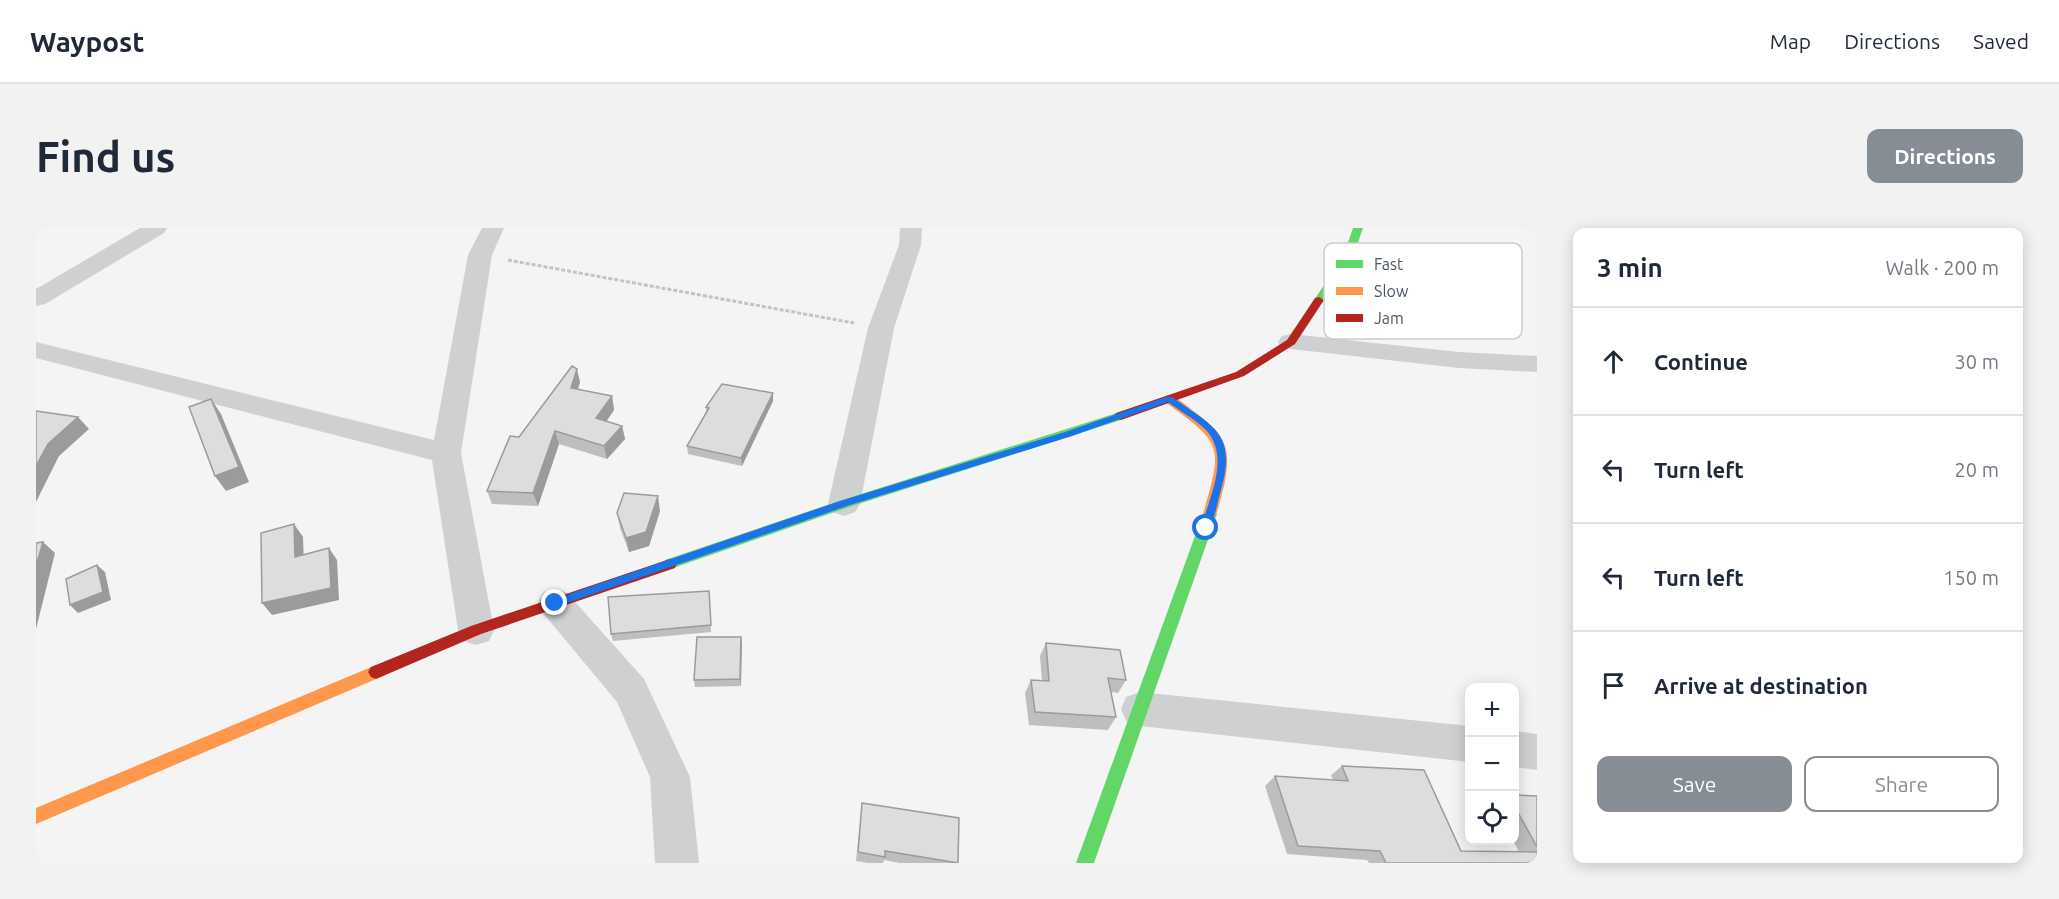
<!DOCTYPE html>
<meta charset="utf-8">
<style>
:root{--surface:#fff;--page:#f2f2f3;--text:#1f2937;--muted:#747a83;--line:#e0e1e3;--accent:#868d94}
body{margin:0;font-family:Ubuntu,sans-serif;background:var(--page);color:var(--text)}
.controls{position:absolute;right:18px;bottom:18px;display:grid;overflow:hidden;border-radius:12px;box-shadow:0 3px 15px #0003}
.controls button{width:54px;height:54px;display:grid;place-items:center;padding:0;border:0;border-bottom:2px solid var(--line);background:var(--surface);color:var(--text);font:30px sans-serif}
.stop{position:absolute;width:18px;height:18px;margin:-14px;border:4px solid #1a73e8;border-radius:50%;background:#fff}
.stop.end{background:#1a73e8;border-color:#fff;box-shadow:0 2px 6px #0008}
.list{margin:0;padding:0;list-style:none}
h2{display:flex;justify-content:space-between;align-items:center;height:78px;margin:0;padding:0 24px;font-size:26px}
h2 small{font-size:20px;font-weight:400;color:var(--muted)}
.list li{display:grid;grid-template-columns:39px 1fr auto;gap:18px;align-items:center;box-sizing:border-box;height:108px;padding:0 24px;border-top:2px solid var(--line)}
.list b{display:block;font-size:22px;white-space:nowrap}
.list em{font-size:20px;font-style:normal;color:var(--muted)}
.actions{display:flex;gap:12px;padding:18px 24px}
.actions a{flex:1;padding:14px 0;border:2px solid var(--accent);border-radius:12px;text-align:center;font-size:21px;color:var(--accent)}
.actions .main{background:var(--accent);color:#fff}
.icon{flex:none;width:33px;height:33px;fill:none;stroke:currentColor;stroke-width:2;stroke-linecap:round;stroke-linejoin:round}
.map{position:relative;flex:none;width:1501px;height:635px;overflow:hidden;border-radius:12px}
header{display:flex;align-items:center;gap:36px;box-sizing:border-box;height:84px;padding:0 30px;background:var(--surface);border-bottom:2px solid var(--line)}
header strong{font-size:28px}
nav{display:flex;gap:33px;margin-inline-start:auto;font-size:21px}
.intro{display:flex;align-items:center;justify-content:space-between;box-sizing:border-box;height:144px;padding:0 36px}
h1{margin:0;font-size:42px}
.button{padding:15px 27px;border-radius:12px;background:var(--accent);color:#fff;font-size:21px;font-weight:700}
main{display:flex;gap:36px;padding:0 36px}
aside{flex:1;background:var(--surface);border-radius:12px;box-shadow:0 3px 15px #0003}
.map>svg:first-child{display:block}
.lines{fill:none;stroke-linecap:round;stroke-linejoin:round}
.path{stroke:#bcc7c4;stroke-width:3;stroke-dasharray:4 2;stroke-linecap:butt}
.street{fill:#ced0d2;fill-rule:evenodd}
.fast{fill:#63d668;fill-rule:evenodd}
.slow{fill:#ff974d;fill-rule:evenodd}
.jam{fill:#b3261e;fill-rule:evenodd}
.wall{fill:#bebebf}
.shaded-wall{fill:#9b9b9b}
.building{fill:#ddddde;stroke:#9b9b9b;stroke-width:1.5}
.route{fill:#1a73e8}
.key{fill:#fff;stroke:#c9ccd0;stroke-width:1.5}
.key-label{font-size:16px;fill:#4a5661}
</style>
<header>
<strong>Waypost</strong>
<nav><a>Map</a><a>Directions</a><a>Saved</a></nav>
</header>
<div class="intro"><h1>Find us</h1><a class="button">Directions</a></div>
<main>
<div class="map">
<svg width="1501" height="635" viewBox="0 0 1501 635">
<rect width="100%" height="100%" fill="#f4f4f4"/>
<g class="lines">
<polyline class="path" points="472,32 818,95"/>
<g class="street">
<polygon points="104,0 131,0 128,5 9,76 0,78 0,61"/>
<polygon points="446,0 468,0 456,27 425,225 458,402 453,413 440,417 427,413 422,402 396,232 0,130 0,114 398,212 432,27"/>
<polygon points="864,0 886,0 885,17 858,100 824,276 819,284 808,288 797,284 792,276 832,100 863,17"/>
<polygon points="1255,106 1423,124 1501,128 1501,144 1423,140 1246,120 1242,114 1246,108"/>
<polygon points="519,361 531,365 608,451 654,549 663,635 619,635 614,549 581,474 507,385 502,375 507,365"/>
<polygon points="1104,464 1434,498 1434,534 1104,498 1090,493 1085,481 1090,469"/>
<polygon points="1478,503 1501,506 1501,542 1478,539"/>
</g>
<g class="fast">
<polygon points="1317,0 1327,0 1317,29 1287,74 1279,74 1278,72 1307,29"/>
<polygon points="1084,184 1090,188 1088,191 813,279 634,341 629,340 627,336 629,332 803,273"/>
<polygon points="1174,281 1181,286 1058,635 1040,635 1167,286"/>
</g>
<g class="slow">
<path d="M1133,167C1143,170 1152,179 1160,185C1190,208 1196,221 1188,258C1185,268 1183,280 1179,289L1174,291L1167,286C1187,217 1187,216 1129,174V168Z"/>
<polygon points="340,437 345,439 348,444 345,449 0,596 0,580"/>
</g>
<g class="jam">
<polygon points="1283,69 1288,72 1259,116 1208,148 1088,191 1084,192 1078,188 1080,185 1200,144 1251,112 1279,70"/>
<polygon points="634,331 639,332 641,336 639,340 445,406 340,451 335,449 332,444 335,439 435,398"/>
</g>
</g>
<g class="wall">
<polygon points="544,154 542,161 576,168 578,182 570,193 586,198 589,211 571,231 523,216 502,278 456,276 451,263 483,209"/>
<polygon points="737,165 737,173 706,238 652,226 651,218 670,184 670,179"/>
<polygon points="624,283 613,318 593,324 584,300 581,285"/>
<polygon points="674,371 675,404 577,413 575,406"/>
<polygon points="705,409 705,458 659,459 658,452"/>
<polygon points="1010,415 1090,452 1082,465 1075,464 1080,489 1072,502 993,497 989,465 995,452 1006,453 1004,428"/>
<polygon points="1306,538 1425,623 1483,624 1477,612 1479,612 1479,567 1501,568 1501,635 1333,635 1331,632 1251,626 1229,558 1239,548 1297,552 1295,547"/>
<polygon points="826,575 922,635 864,635 848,632 847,635 832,635 820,633"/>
</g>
<g class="shaded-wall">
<polygon points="541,141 544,154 538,173 535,160"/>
<polygon points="737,165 737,173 706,238 705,230"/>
<polygon points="576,168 578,182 564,203 560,190"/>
<polygon points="175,171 185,186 213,254 190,263 179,248"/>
<polygon points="42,189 53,201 23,228 0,274 0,238 12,216"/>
<polygon points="586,198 589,211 571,231 568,218"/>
<polygon points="519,203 523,216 502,278 497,265"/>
<polygon points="622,268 624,283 613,318 593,324 590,310"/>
<polygon points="258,296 267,309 268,341 259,329"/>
<polygon points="7,314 19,325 0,401 0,338"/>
<polygon points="293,320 301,332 303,372 236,387 226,375"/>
<polygon points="61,337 69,344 75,372 42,385 34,377"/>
<polygon points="705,409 706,416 705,458 704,451"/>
</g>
<g class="building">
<polygon points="536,138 541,141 535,160 576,168 560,190 586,198 568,218 519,203 497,265 451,263 474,208 483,209"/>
<polygon points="686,156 737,165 705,230 651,218 673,180 670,179"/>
<polygon points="175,171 203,239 179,248 153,179"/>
<polygon points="0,183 42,189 12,216 0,238"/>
<polygon points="588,265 622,268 610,304 590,310 581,285"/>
<polygon points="258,296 259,329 293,320 295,360 226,375 225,305"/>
<polygon points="7,314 0,338 0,315"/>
<polygon points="61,337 67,364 34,377 30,351"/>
<polygon points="673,363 675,397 575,406 572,369"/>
<polygon points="661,409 705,409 704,451 658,452"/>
<polygon points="1010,415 1084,422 1090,452 1072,450 1080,489 999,484 995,452 1013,453"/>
<polygon points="1306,538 1388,542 1425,623 1501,624 1501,635 1350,635 1344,623 1262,618 1239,548 1312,553"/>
<polygon points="1479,567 1501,568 1501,619 1479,579"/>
<polygon points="826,575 923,590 922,635 849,623 849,629 822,624"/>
</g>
<path class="route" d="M1130,169H1136C1178,199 1201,205 1185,262C1181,275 1179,290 1173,303L1170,304L1165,300C1173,270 1195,229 1170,202C1160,192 1144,183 1132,174L1036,208L811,278L519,379L514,375L516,372L804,273L1029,204Z"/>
<rect x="1288" y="15" width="198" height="96" rx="9" class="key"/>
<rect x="1300" y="32" width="27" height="8" fill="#63d668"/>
<rect x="1300" y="59" width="27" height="8" fill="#ff974d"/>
<rect x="1300" y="86" width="27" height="8" fill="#b3261e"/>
<g class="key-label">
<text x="1338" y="42">Fast</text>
<text x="1338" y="69">Slow</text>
<text x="1338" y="96">Jam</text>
</g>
</svg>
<div class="controls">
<button>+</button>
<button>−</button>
<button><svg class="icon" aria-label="locate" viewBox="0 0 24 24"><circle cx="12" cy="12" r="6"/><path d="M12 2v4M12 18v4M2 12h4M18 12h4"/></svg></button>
</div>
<div class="stop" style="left:1170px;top:300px"></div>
<div class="stop end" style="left:519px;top:375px"></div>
</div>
<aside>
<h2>3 min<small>Walk · 200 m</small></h2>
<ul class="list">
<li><svg class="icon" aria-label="ahead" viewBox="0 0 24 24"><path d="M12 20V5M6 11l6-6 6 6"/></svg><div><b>Continue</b></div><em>30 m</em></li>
<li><svg class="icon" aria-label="left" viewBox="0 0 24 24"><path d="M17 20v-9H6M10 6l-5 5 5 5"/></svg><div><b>Turn left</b></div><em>20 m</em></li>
<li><svg class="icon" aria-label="left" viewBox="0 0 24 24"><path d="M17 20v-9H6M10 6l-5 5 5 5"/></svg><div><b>Turn left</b></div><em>150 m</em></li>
<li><svg class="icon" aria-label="arrive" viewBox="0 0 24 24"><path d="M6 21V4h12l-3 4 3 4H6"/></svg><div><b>Arrive at destination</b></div></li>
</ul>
<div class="actions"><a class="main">Save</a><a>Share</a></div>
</aside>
</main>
